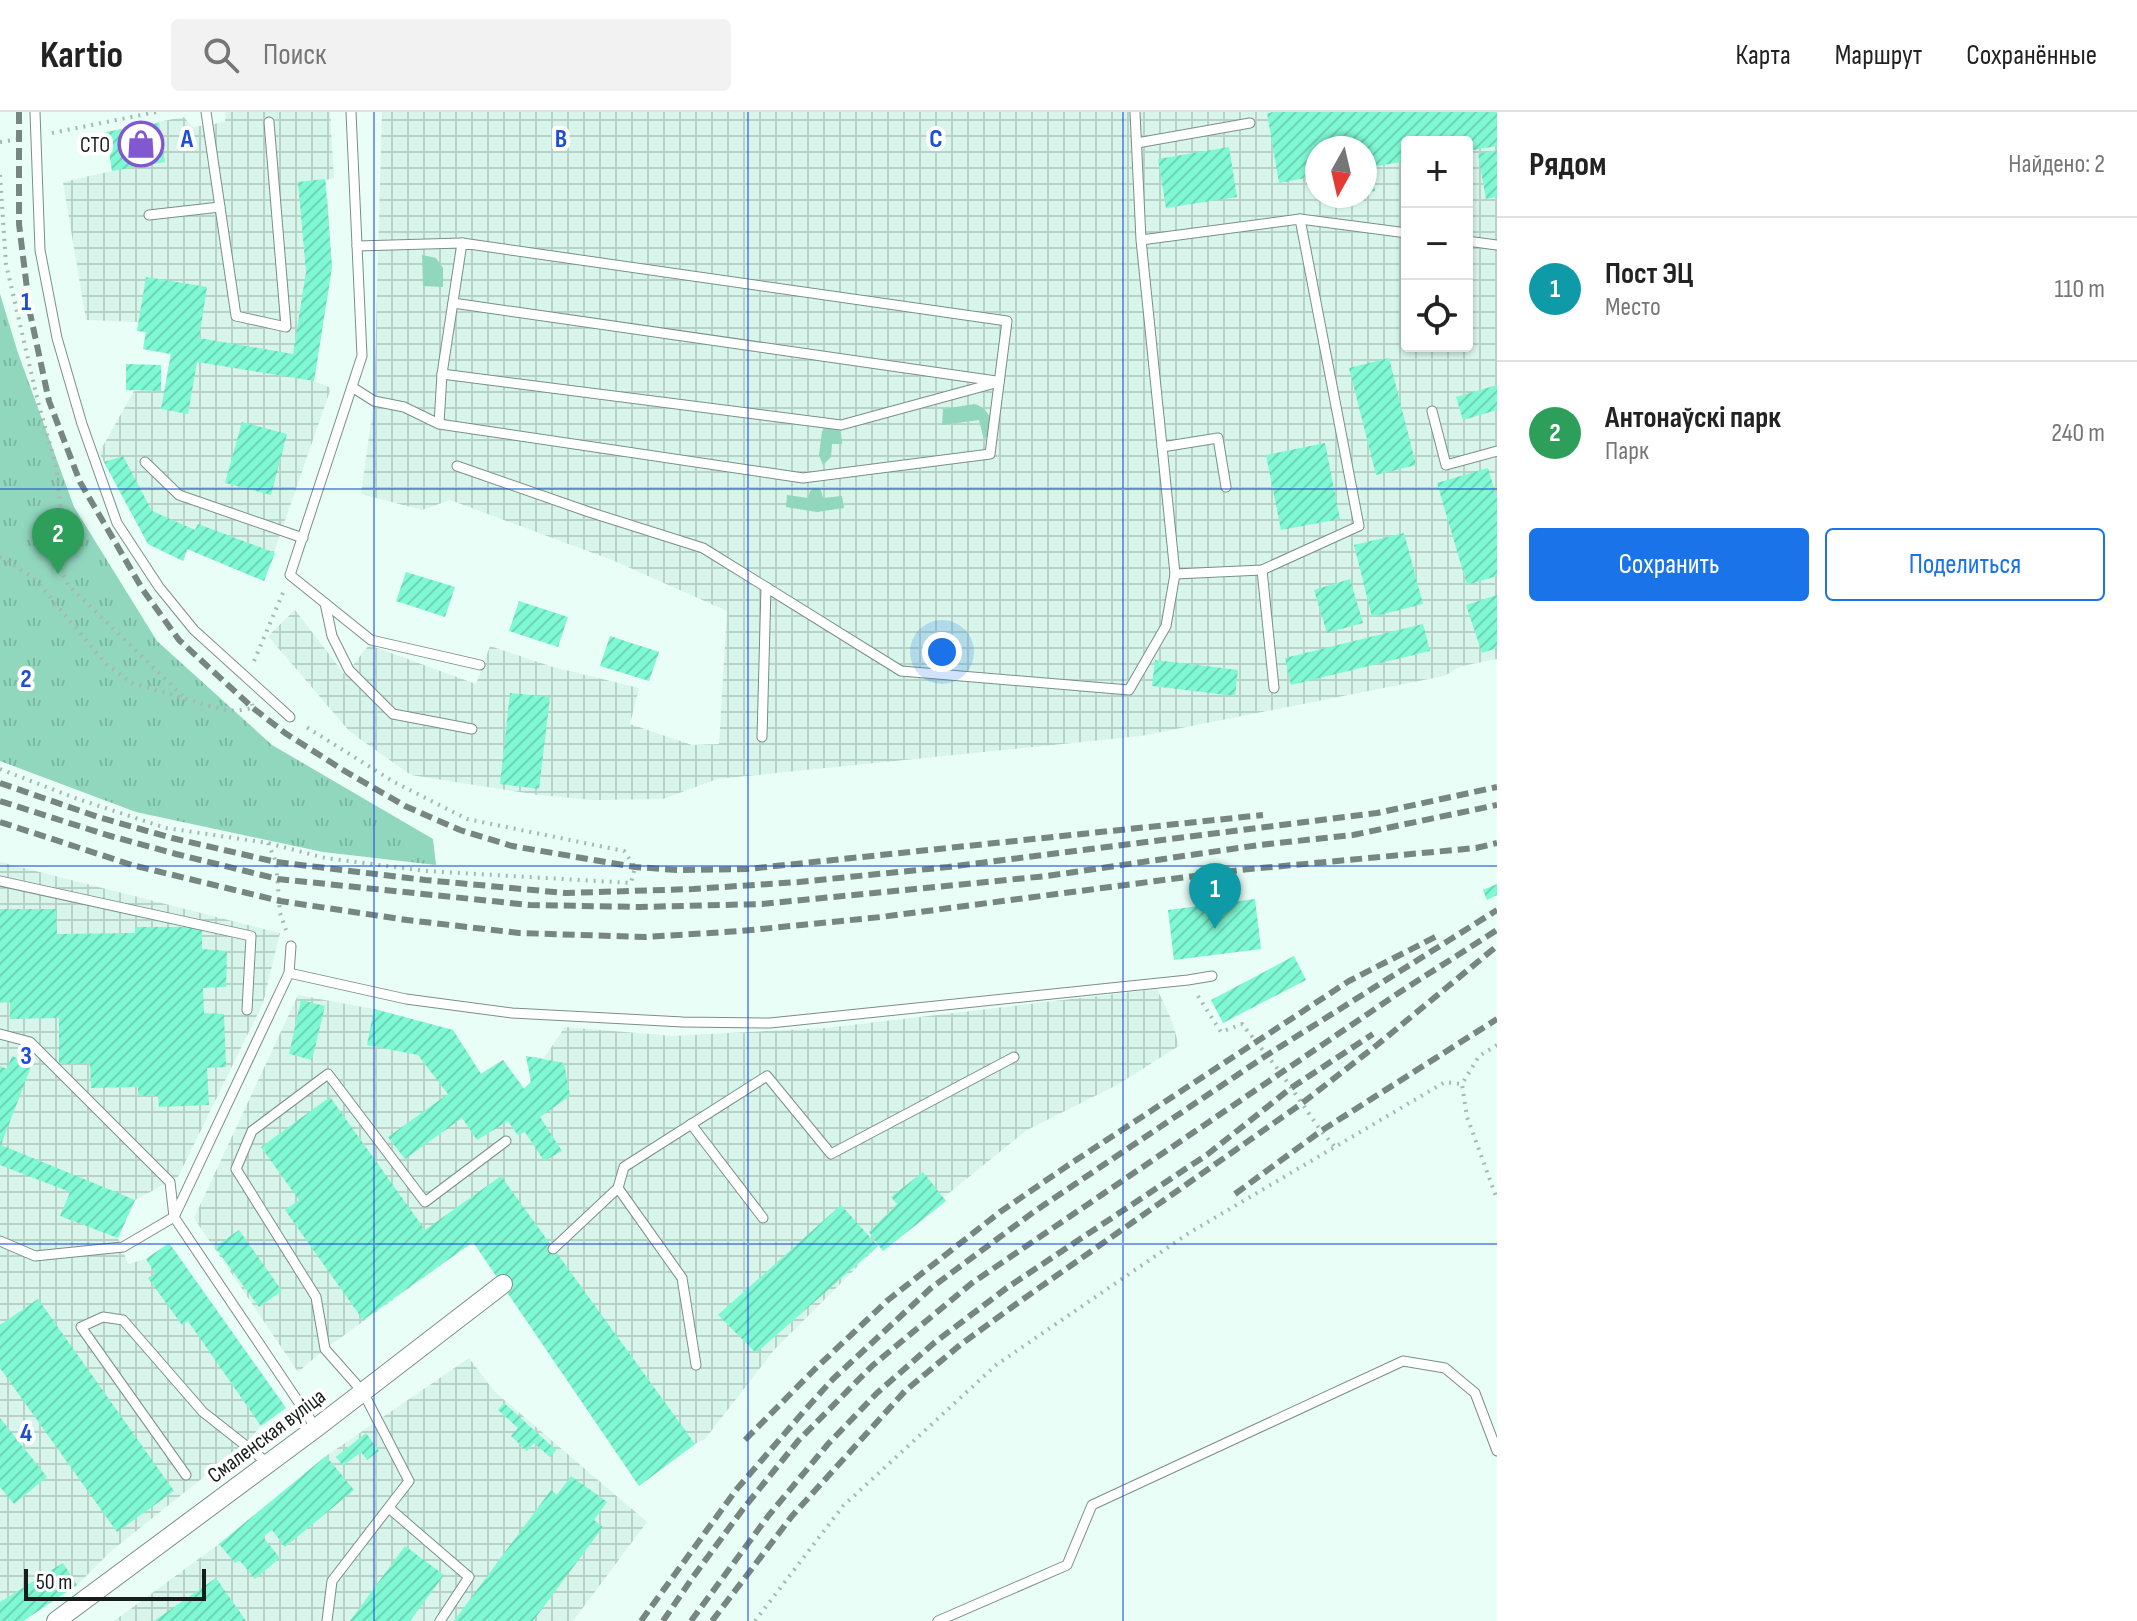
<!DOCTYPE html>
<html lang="ru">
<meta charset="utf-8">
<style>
:root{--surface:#fff;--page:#f2f2f2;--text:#222;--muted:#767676;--line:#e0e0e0;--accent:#1a73e8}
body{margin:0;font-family:"Sofia Sans Condensed",sans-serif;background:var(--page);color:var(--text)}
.controls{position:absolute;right:24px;top:24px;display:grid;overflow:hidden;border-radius:8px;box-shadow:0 2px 6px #0004}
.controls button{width:72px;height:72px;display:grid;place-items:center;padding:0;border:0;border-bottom:2px solid var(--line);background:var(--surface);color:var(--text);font:40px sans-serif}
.compass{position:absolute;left:1305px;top:24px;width:72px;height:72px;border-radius:50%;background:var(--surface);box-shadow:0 2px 6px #0004;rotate:188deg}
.scale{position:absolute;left:24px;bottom:20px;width:182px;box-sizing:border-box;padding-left:8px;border:4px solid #161d1b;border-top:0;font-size:22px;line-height:28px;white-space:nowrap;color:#161d1b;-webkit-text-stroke:6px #fff;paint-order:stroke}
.you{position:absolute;left:942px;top:540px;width:28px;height:28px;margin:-20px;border:6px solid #fff;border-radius:50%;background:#1a73e8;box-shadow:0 0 0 12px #1a73e833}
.badge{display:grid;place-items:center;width:52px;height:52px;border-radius:50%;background:var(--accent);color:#fff;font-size:26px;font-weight:700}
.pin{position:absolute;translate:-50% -66px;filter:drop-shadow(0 2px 4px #0008)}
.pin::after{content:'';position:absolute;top:42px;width:28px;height:24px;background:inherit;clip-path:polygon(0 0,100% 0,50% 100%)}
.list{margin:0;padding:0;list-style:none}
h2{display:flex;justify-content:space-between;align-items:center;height:104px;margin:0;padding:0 32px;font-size:34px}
h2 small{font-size:26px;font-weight:400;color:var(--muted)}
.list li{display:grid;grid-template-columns:52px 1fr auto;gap:24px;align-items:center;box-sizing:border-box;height:144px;padding:0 32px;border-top:2px solid var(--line)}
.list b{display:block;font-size:30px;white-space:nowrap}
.list p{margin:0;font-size:26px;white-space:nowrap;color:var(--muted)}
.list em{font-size:26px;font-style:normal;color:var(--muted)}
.actions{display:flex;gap:16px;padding:24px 32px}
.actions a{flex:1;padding:18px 0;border:2px solid var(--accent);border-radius:8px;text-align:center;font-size:28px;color:var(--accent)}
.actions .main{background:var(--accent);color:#fff}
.icon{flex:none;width:44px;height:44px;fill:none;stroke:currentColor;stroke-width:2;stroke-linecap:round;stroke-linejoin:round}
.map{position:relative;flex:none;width:1497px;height:1509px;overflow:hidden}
header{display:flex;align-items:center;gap:48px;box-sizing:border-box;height:112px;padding:0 40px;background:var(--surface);border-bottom:2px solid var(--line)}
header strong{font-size:38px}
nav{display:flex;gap:44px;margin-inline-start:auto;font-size:28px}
.search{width:560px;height:72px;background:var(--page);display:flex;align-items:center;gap:20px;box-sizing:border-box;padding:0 28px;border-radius:8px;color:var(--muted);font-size:30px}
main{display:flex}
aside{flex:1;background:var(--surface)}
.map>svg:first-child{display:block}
.industrial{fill:url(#industrial-grid);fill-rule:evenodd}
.grass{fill:#90d7be}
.park{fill:url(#park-tufts)}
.building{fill:url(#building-hatch)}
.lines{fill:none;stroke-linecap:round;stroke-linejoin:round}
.service-casing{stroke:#7b8f87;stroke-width:11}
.minor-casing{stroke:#7b8f87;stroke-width:20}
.path{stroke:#a7b7b1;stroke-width:4;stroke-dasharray:2 6;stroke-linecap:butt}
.service{stroke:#fff;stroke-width:9}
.minor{stroke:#fff;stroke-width:18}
.rail{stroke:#788681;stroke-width:6;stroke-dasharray:12 6;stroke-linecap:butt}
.grid{fill:none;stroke:#1d4ed8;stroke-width:2;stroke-opacity:0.55}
.labels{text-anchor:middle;stroke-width:8;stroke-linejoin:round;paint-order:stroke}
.poi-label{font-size:22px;fill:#161d1b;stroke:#fff;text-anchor:end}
.street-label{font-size:22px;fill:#161d1b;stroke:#fff}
.grid-label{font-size:26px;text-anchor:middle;font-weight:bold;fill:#1d4ed8;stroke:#fff;stroke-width:8;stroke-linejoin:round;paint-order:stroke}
</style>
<header>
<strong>Kartio</strong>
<div class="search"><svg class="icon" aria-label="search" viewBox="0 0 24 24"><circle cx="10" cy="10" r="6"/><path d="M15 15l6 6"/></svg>Поиск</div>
<nav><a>Карта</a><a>Маршрут</a><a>Сохранённые</a></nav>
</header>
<main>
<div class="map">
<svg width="1497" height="1509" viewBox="0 0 1497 1509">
<defs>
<pattern id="industrial-grid" width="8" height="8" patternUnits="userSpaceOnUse" patternTransform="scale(2)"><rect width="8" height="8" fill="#d7f5ea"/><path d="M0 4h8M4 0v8" fill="none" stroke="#b8d2c8"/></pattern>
<pattern id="park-tufts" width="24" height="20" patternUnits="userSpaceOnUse" patternTransform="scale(2)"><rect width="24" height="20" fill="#90d7be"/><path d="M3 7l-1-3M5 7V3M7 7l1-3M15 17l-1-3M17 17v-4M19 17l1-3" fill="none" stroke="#7bb8a3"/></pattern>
<pattern id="building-hatch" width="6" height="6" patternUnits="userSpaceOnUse" patternTransform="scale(2)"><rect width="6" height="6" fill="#7ff9d3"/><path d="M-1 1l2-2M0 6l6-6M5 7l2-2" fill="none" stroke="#6dd5b5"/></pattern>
</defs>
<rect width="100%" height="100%" fill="#e9fef6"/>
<g class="industrial">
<polygon points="226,0 330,0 334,66 326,68 332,155 314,269 331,276 264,469 188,437 183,449 148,432 99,341 134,279 164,279 171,242 143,237 146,221 137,219 138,210 86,208 63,70 112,59 106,20 184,5 192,15 208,13 225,10"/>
<path d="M382,0H1497V547L1462,554L1444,564L1141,624L717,667L663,687L593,688L539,683L411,663L350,620L268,524L295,498L345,563L369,533L476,572L490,534L553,555L639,576L630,612L692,633L719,632L727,499L612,448L450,388L422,398L361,382L374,289ZM1407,30H1467V234H1407ZM1317,36H1365V84H1317Z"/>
<polygon points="0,750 280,821 263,891 178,1065 135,1088 118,1126 128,1152 146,1147 169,1131 286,1296 261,1314 245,1332 110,1440 77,1473 23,1509 0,1509"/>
<polygon points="1157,877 1172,909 1179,934 1117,973 1027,1018 944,1085 946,1089 883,1139 878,1134 774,1238 705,1327 695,1332 639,1374 473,1130 325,1237 298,1260 194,1106 298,883 374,897 453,918 480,962 503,948 524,976 531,970 526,944 544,946 565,915 673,924 826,916"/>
<polygon points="469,1246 494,1279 647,1410 573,1509 114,1509 219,1432 326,1344"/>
</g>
<g class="grass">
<polygon points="422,143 436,146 443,156 443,175 423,174"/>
<path d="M975,292C992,298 996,315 984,328L979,308L942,313L943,297Z"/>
<polygon points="832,310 841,321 842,332 832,332 831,345 823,353 819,343 822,319"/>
<polygon points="815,376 821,378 823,386 842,384 844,396 817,400 786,395 787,383 808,386 810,379"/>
</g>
<polygon class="park" points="0,182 18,241 74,395 157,529 272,633 433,727 436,753 323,740 136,700 0,649"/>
<g class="building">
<polygon points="1275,0 1497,0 1497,34 1467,39 1467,30 1407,30 1407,49 1365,56 1365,36 1317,36 1317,64 1279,71 1267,1"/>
<polygon points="159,11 165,50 112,59 106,20"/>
<polygon points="1229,35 1237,85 1166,96 1158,47"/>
<polygon points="1497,38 1497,85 1486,87 1478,42"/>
<polygon points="1372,62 1375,79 1365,80 1365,64"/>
<polygon points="325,67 332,155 314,269 197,250 188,302 161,297 171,242 143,237 146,220 137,219 146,165 207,175 199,226 293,242 306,160 298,70"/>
<polygon points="1389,246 1416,353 1376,363 1349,256"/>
<polygon points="126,252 161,253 161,279 126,278"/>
<polygon points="1497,273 1497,298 1463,308 1456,285"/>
<polygon points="242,310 287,322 271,383 225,371"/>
<polygon points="1325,331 1340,407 1281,418 1266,343"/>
<polygon points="123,344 152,399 195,418 198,412 275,441 264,469 187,437 183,449 148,432 104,350"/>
<polygon points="1488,356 1497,386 1497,464 1467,473 1437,371"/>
<polygon points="1404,421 1423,492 1372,505 1354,433"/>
<polygon points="406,460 455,475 445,505 396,489"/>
<polygon points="1350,467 1363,511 1327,521 1314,478"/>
<polygon points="1497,483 1497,536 1482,541 1466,493"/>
<polygon points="519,489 568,505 558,535 509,519"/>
<polygon points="1423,512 1430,539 1291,573 1285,546"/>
<polygon points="610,524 659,540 649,569 600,554"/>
<polygon points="1155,548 1238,558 1235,584 1152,574"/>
<polygon points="510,581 550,585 539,677 500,672"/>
<polygon points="1497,772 1497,783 1487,788 1483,778"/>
<polygon points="1255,787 1261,837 1174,848 1168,798"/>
<polygon points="0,797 56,797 57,822 135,821 135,815 202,815 202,837 227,839 226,875 203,876 204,901 224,902 226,955 207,956 209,993 159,995 158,984 138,984 138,975 91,976 90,951 59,952 59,906 10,907 10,890 0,891"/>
<polygon points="1294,844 1306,868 1223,911 1211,888"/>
<polygon points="301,888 325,894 312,948 289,942"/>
<polygon points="374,897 453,918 481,962 503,948 524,977 531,970 526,944 564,951 570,984 540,1005 562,1039 544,1049 525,1020 518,1023 508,1009 477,1028 462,1006 405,1047 388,1025 448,982 418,943 367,933"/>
<polygon points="12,944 32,952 1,1033 135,1088 118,1126 60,1104 70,1080 0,1053 0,954 7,957"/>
<polygon points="330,985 425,1118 501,1064 695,1332 639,1374 473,1130 363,1208 285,1098 299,1088 261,1035"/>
<polygon points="923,1060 946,1089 883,1139 869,1120 897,1092 891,1085"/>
<polygon points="841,1093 878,1134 756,1241 718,1203"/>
<polygon points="239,1118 282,1179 259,1195 215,1135"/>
<polygon points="169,1131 286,1296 261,1314 188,1209 182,1213 148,1166 155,1161 146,1147"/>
<polygon points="38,1187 174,1379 117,1420 0,1256 0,1213"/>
<polygon points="504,1291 556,1338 550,1345 534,1331 527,1339 511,1324 518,1316 498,1298"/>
<polygon points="0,1306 47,1365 14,1392 0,1375"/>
<polygon points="366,1321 379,1339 367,1348 361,1340 343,1354 336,1345"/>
<polygon points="326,1344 354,1378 285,1435 272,1418 263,1425 280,1446 255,1467 239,1448 235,1451 219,1432"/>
<polygon points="571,1364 607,1390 594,1408 603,1415 533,1509 454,1509 551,1378 557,1383"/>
<polygon points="405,1434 444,1463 410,1509 350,1509"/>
<polygon points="63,1451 77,1473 23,1509 0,1509 0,1490"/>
<polygon points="216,1466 246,1509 154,1509"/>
</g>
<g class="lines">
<g class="service-casing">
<g id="service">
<polyline points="35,0 40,138 57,226 82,312 117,411 159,475 194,518 290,605"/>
<polyline points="206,0 236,204 286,215 269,10"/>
<polyline points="351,0 362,244 290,463 371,528 480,553"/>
<polyline points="1135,0 1141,128 1175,462 1262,458 1359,414 1300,107 1141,128"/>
<polyline points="1137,31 1250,11"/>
<polyline points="149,103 220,95"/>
<polyline points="1300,107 1407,121"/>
<polyline points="1467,129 1497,133"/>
<polyline points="357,134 462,131"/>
<polyline points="453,191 996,269"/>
<polyline points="442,262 841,313 999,270"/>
<polyline points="352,275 374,289 404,295 439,312 442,262 462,131 1007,209 990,342 803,366 439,312"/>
<polyline points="1432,299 1446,353 1497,339"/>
<polyline points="1162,335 1218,326 1226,375"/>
<polyline points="145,350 179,383 303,426"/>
<polyline points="457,354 589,400 703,436 901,559 1129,578 1166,514 1175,462"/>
<polyline points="1262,458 1274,576"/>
<polyline points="325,491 332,524 349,558 393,602 472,617"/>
<polyline points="762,625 766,475"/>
<polyline points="0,769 251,824 247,898"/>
<polyline points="289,861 406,887 512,901 683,910 770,911 1188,868 1212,864"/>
<polyline points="0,922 30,930 170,1070 174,1105 316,1316"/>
<polyline points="691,1012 763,1106"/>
<polyline points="618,1076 682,1166 696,1253"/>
<polyline points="0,1129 35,1144 123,1135 174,1105 289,861 291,834"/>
<polyline points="553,1137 618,1076 624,1055 767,964 831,1042 1014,945"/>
<polyline points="186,1363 81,1215 103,1205 123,1208 203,1300 269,1352"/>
<polyline points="389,1396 469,1465 440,1509"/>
<polyline points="327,1509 332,1469 409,1369 363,1280 325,1237 316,1185 236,1057 252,1019 328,962 425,1090 506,1029"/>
<polyline points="938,1509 1067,1453 1092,1393 1403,1249 1445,1256 1475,1281 1497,1339"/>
</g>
</g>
<g class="minor-casing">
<polyline id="minor" points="56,1509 316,1316 503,1172"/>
</g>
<g class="path">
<polyline points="52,21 156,0"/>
<polyline points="0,30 20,27"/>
<polyline points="0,63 6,152 38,290 56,354 61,399 59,453 68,473 185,586"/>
<polyline points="0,445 34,466 106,552 132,571 220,597 235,599 253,596 252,592"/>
<polyline points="254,549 285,476"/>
<polyline points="0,657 75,686 166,716 268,731 325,746 426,759 631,771 635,755 624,739 467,707 394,670 303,613"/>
<polyline points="268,731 276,750 280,801 286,818"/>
<polyline points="1198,884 1221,920 1242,912 1281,961 1321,1019 1336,1036"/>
<polyline points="1497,933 1479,944 1462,972 1467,1005 1497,1087"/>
<polyline points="755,1509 843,1394 996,1253 1189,1121 1445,970 1462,972"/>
</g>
<use href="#service" class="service"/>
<use href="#minor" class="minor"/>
<g class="rail">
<polyline points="19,0 19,112 30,201 49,289 80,370 143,478 179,528 253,596 285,621 343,658 405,694 460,718 512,734 635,755 677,758 747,757 1263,703"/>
<polyline points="0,671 98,705 172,726 276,750 425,768 565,781 693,777 799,770 948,755 1377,701 1497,675"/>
<polyline points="0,689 107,723 176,742 278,767 530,793 640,795 762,792 1047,764 1259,733 1353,723 1497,693"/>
<polyline points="0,710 132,753 280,789 407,808 519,821 645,825 741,819 881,805 1240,758 1476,736 1497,731"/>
<polyline points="1235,1082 1321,1019 1497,907"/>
<polyline points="745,1328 815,1257 888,1188 1000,1100 1070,1052 1349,869 1437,824"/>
<polyline points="641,1509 736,1378 805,1298 833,1267 931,1176 1035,1099 1267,943 1497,798"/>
<polyline points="663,1509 693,1465 743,1397 798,1329 872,1254 972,1171 1400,880 1497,818"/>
<polyline points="691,1509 769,1403 828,1332 877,1281 934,1231 1008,1175 1208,1042 1291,976 1373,922"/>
<polyline points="712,1509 792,1404 905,1279 960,1233 1019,1190 1301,992 1377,933 1497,834"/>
</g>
</g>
<path class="grid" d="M374,0V1509M748,0V1509M1123,0V1509M0,377H1497M0,754H1497M0,1132H1497"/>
<defs>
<g id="shop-ring" transform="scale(2.3)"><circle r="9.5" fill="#fff" stroke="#8258d1" stroke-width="1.5"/><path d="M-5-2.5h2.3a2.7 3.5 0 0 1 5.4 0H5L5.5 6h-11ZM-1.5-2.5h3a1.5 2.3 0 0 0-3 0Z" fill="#8258d1"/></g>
</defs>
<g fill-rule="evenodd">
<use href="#shop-ring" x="141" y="32"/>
</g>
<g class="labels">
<g class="poi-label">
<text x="110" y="40">СТО</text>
</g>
<g class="street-label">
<text transform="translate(266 1323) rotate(-37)" y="8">Смаленская вуліца</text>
</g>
</g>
<g class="grid-label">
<text x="187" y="35">A</text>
<text x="561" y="35">B</text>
<text x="936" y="35">C</text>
<text x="26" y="198">1</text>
<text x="26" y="575">2</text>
<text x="26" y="952">3</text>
<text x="26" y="1329">4</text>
</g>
</svg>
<div class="controls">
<button>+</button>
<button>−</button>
<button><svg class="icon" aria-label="locate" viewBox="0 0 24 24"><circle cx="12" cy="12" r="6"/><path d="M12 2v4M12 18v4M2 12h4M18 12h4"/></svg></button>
</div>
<svg class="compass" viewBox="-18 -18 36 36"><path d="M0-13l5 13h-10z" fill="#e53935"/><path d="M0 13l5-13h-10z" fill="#767676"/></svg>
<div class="scale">50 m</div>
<div class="you"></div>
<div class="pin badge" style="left:1215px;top:817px;background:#0f9aa8">1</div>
<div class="pin badge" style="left:58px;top:462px;background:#2e9e5b">2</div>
</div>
<aside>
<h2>Рядом<small>Найдено: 2</small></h2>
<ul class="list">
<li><span class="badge" style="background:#0f9aa8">1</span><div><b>Пост ЭЦ</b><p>Место</p></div><em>110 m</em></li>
<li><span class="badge" style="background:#2e9e5b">2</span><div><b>Антонаўскі парк</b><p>Парк</p></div><em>240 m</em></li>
</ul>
<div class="actions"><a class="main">Сохранить</a><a>Поделиться</a></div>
</aside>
</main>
